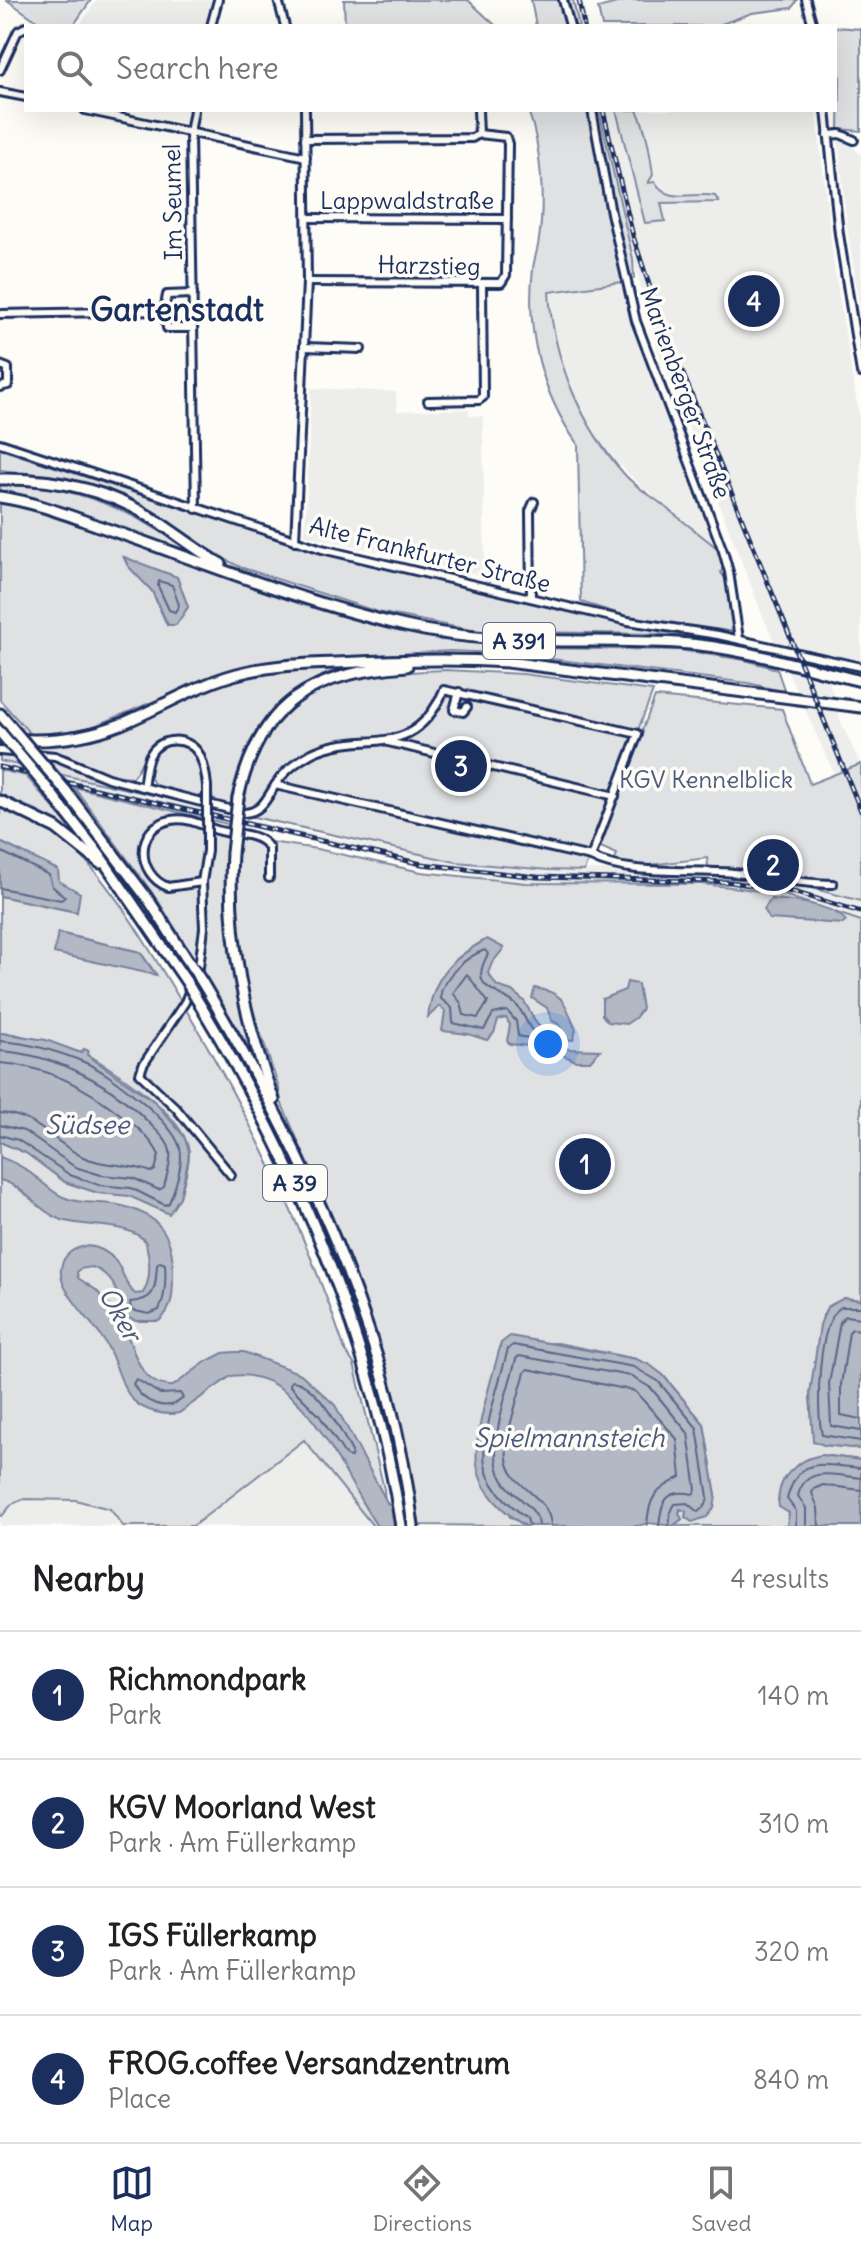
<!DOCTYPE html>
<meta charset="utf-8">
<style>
:root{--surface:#fff;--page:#f2f2f2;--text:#202124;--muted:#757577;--line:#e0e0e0;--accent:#1b2f5e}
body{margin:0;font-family:Delius,sans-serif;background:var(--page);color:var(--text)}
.you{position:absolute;left:548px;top:1044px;width:28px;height:28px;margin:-20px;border:6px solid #fff;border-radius:50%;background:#1a73e8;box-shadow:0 0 0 12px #1a73e833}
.badge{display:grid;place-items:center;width:52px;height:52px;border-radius:50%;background:var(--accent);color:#fff;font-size:26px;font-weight:700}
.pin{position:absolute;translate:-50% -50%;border:4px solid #fff;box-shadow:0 2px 8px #0006}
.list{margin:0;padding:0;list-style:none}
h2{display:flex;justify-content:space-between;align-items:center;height:104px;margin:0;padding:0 32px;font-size:34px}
h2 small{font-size:26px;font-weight:400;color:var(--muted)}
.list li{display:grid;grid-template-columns:52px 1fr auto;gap:24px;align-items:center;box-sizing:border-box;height:128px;padding:0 32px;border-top:2px solid var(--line)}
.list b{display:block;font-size:30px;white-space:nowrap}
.list p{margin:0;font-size:26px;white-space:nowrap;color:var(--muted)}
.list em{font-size:26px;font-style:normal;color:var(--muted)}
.icon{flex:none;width:44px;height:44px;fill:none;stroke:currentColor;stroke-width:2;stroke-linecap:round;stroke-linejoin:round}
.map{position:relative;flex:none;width:861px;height:1526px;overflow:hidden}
.search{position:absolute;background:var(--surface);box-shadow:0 8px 32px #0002;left:24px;right:24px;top:24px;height:88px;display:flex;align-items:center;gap:20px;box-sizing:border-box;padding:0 28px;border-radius:0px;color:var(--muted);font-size:30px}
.sheet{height:616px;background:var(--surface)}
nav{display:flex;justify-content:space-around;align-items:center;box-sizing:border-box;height:112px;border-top:2px solid var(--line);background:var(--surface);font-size:22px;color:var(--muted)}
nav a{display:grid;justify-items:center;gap:4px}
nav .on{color:var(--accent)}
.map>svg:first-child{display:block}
.built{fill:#edeeec}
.green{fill:#e0e1e3;stroke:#7e88a0;stroke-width:2;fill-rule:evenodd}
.water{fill:#b3b8c5;stroke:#76819c;stroke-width:2;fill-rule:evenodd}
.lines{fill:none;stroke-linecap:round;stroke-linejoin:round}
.shore{stroke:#586687;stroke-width:2}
.minor-casing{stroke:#1b2f5e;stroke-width:12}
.highway-casing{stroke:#1b2f5e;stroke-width:15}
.minor{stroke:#fdfcf7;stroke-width:6}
.highway{stroke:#fdfcf7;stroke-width:9}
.rail-casing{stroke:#1b2f5e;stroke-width:5}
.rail{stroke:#fdfcf7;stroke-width:2;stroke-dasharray:6;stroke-linecap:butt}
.minor-bridge-casing{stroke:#1b2f5e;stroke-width:12;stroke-linecap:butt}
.highway-bridge-casing{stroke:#1b2f5e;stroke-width:15;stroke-linecap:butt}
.minor-bridge{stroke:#fdfcf7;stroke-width:6}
.highway-bridge{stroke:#fdfcf7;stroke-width:9}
.labels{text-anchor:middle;stroke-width:7;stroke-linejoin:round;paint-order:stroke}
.shield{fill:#fdfcf7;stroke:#5f6c8c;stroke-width:2}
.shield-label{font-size:22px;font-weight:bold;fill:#1b2f5e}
.street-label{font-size:24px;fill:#1b2f5e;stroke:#fdfcf7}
.park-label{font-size:24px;fill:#4c5c7f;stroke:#fdfcf7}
.water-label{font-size:26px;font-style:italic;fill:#49587d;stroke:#fdfcf7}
.district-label{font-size:32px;font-weight:bold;fill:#1b2f5e;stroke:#fdfcf7}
</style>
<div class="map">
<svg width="861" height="1526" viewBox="0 0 861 1526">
<rect width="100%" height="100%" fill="#fdfcf7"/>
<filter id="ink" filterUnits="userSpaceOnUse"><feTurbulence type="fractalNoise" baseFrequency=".0125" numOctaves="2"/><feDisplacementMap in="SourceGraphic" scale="16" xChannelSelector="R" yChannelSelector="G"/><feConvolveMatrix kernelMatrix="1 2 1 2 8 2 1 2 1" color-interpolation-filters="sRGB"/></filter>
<g filter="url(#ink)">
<g class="built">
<polygon points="97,0 212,0 206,26 79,26"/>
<polygon points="600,110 816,110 834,265 861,428 861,660 821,654 841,722 861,766 861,833 764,619 659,352 633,259"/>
<polygon points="838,141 847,141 861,155 861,314 847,228"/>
<polygon points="622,282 635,332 717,548 642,487 615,460 594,433 577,403 559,360 549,291"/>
<polygon points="311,388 396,392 397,411 469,409 469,416 483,416 485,576 305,535"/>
<polygon points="0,761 285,828 456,862 549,870 649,870 732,874 795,884 861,901 861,920 784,895 740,888 701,884 526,883 414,866 0,770"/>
<polygon points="305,1440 373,1526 193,1526"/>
<polygon points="24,1499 75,1500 102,1505 110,1510 123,1526 0,1526 0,1518 12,1504"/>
</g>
<g class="green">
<polygon points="7,0 91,0 73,26 44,26"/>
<polygon points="344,0 468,0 496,26 345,26"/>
<polygon points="531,0 573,0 579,26 536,26"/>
<polygon points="628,0 797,0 792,8 752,13 716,26 602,26 598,8"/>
<polygon points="835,27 861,29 861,131 839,129 840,77 835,51"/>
<path d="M528,110H599L633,259L634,278L622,282L549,292C553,359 580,424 625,475C635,486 648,494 659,502C680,519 701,535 722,552L724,561L721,573L728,581L736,632L633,618L581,602L578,445C542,394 525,331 533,269C534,259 538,249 539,239C545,201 541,145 528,110Z"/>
<path d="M616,110H637C647,130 650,153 653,175L648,183L655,182C670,205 693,191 715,196L719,202L661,203L665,221L645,223Z"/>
<polygon points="0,449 323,554 630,625 692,633 713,639 657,634 476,631 378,612 240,567 205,549 158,514 105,488 64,477 0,470"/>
<path d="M0,484C68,482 136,511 190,552L32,497L0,491Z"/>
<path d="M0,502L19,505L334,612L441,640L526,648L679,650L745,660L777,669L785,692L748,683L502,653L450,651L283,661L224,672L90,728L32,736L0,700ZM124,558L177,577L188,607L167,625L152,591L128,566Z"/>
<path d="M345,667C273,690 242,735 230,807L213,804C211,780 209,743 179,737C169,735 158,738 151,746C142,755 142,768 132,777L109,775L67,755L0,747L39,746L81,740L226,681L254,674Z"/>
<path d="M446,670L523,674L653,691L584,871L549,870L456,862L240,814C261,682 330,675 446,670Z"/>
<polygon points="655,697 782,709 810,784 861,764 861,901 795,884 709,873 707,858 649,865 613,865 617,854 598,846"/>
<path d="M170,743L190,747C203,763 202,782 203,802C190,798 170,796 159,788C140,774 152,750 170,743Z"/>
<polygon points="0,754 61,762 91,777 153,795 0,761"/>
<polygon points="0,770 26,776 85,844 31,808 0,798"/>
<path d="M74,787L228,824C222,902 230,979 253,1054L157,899Z"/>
<path d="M0,807C26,818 53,830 74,849C111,884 143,939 170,983C242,1101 301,1218 345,1350L354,1364L384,1489L387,1526H373L304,1440L193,1526H123L110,1509L75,1500L24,1499L12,1504L2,1516L0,1515V1142L26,1153L65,1182L98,1193L129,1195L140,1200L180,1197C183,1184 189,1168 189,1154C188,1116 116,1072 87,1054L88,1051L84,1049L82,1053L15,1034L0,1033V896L76,912L58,881L57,870L0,842ZM59,933L140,952L156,974L55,953Z"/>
<path d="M237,837L317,849L421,872L526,883L701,884L740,888L784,895L861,921V1300L844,1298L823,1315L810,1395L813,1432L824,1445L861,1449V1460L821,1455L784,1478L778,1500L789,1513L787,1526H673L682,1519L679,1514L680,1509L686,1511L716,1496L704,1424L663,1375L636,1359L558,1343H501L478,1441L510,1517L526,1526L419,1525C399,1371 343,1243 281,1102L279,1088L243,981L236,901Z"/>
</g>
<g class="water">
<polygon points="124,557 177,577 188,607 176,625 168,625 152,591 128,566"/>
<polygon points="0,842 58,870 59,881 80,893 77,912 0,896"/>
<path d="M771,899C791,900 834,905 846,921L843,924L769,919L764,909Z"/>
<polygon points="58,933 140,952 156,975 54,953"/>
<path d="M487,939L504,948L492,963L488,973L497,986L512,991L524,1001L537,1024L568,1049L600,1050L590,1061H576L547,1048L510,1044L507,1041L510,1025L506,1018L498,1020L494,1033L487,1040L468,1034L442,1031L445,1011L440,1006L428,1017C433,976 452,958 487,939Z"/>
<polygon points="627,982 638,984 642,1009 635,1018 626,1024 608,1022 602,1015 602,999 625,990"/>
<path d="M535,988C567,993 565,1006 576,1030L573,1040L562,1039L560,1025L552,1021L547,1008L532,998Z"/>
<polygon points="0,1033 46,1040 81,1053 84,1049 89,1051 87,1055 155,1102 184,1136 189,1151 188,1161 180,1197 169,1214 129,1196 98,1193 65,1182 26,1153 0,1142"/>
<path d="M0,1157C12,1162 23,1166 33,1175C43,1182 51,1192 63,1197C81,1205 99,1201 118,1205C159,1214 174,1234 173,1275C173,1293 173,1309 159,1321H136L126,1317L122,1322C134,1347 138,1387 173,1386L207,1361L223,1353L234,1352H244L301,1374L335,1405L388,1504L420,1526H377C342,1478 306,1365 231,1376L179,1413C164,1416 144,1411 133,1400C120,1386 116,1360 106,1344C96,1326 69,1300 63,1283C53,1257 79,1238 102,1250C124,1261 121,1281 135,1294L143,1293C152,1278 150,1257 145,1241C129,1222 87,1228 62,1220C38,1212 25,1186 0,1180ZM92,1267C111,1274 117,1288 121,1307L114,1311L96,1290L78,1278L77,1272L80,1269Z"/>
<polygon points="844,1298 861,1300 861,1449 824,1445 813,1441 810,1394 820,1325 827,1307"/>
<path d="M510,1336L636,1359L650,1365L663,1375L704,1424L716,1496L714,1508L707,1517L692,1522L685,1517L686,1511L680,1509L679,1514L682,1519L673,1526L648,1523L638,1526H526C505,1514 480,1491 477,1465C473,1433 493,1376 501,1343Z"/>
<path d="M821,1455L861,1460V1526H787L789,1513L779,1507C775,1479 796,1460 821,1455Z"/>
</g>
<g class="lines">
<g class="shore">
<polygon points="159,581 172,585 179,605 175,612 169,610 158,586"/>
<polyline points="0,851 49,875 52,886 65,897 61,900 0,888"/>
<path d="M485,950L488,954C466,993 502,988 518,1007C525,1015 527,1026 535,1034L534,1039L518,1036L516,1021L507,1011L493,1014L484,1030L453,1023L452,1008L440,998C442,977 467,956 485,950Z"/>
<polygon points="467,974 488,1002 478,1018 464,1015 461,1003 453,993"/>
<path d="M0,1041C29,1043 57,1051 84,1062C110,1073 173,1121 180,1148C184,1163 175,1189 169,1203L165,1205L131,1188L99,1185L70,1175L18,1140L0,1135"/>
<path d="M0,1051C58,1055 113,1084 152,1126C159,1133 168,1141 170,1151C172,1162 166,1177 164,1187L159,1190L133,1178L101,1175L75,1167L24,1131L0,1125"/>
<path d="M0,1063C46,1066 84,1086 120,1114C134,1124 151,1138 159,1155L155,1170L151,1172C129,1163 104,1167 83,1157C54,1143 35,1114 0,1113"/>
<path d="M160,1262L165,1264C166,1279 166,1296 159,1310L149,1314L131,1310L130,1302C157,1300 155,1288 157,1265Z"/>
<path d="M861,1307H841C817,1322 816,1409 822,1435L861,1441"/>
<polyline points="861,1318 845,1316 840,1322 829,1384 831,1426 861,1431"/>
<polyline points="861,1330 852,1329 849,1332 841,1385 841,1415 861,1419"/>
<path d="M136,1379L160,1394L180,1393L183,1398C167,1414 142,1402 133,1384Z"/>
<path d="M291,1381C317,1382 341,1431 352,1452L351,1457L346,1456L319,1415L290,1386Z"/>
<path d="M529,1526L527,1518C509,1505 489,1487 485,1465C480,1438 501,1377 508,1349L513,1345L634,1367L658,1381L697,1428L708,1497L706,1505L698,1512L687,1503L675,1504L671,1511L669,1526"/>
<path d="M539,1526C538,1506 512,1497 502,1479C485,1449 508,1391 516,1359L519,1356L631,1376L651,1388L688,1433L696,1490L693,1494C666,1488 661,1502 659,1526"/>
<path d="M551,1526C550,1495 511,1489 507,1459C504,1436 519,1396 525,1372L528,1369L635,1391L677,1439L681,1477C656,1491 649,1494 647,1526"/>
<path d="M796,1526V1511L787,1499C799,1453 823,1466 861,1468"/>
<path d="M806,1526V1508L798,1496C805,1464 837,1476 861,1478"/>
<polyline points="819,1526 818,1508 812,1493 814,1489 823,1485 861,1490"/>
</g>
<g class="minor-casing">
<g id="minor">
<polyline points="278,0 285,26"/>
<polyline points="563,0 570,26"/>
<polyline points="806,0 813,26"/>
<polyline points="211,26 218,0"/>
<polyline points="0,70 18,31 26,27"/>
<polyline points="0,92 26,97"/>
<polyline points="85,110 306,157"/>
<polyline points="194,110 190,133 196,509"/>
<polyline points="478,110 479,134"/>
<polyline points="592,110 611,213 636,321 723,551 729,572 739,639"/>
<polyline points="826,110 839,234 861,373"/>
<polyline points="828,135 840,134 854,140"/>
<polyline points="305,139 472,138 479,134 506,137 508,144 506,275 501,283 307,282"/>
<polyline points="307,218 507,219"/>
<polyline points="193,294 167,295 164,311 167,328 193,328"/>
<polyline points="0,314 164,311"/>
<polyline points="305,347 361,349"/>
<polyline points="0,365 8,368 8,385 0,387"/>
<polyline points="428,401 479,400 483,397 482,285"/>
<polyline points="0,443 322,549 628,621 718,635 861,667"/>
<polyline points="295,541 307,282 305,110"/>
<polyline points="531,598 530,511 534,502"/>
<polyline points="459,692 454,710 463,712 467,707"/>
<polyline points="388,742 615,796"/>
<path d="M0,751L55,756L108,778L244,813C266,812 269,790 282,776C290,767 301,759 312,753C364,728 412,764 444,690L638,734L591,857L275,785"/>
<path d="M143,787C145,778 145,764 150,755C160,736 188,736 199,754C204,764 206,775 207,786"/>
<polyline points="207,851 202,882 204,928 199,967 185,1002 143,1065 140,1074 176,1108 231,1175"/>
<path d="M591,857C627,876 691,869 733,873C767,876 800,884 833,884"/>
<path d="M202,882L168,887C136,875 134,827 171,820C191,816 206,829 225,832C240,834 260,834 269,848V878"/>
</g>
</g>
<g class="highway-casing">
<g id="highway">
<path d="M0,479C54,478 108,490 154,519C177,534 198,551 221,564"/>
<path d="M0,497C42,503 82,521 122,534C215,567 309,604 405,626C495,647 585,638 677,643C735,646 803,667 861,681"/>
<polyline points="0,714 12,728"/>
<path d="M1,738C42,743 83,739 121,724C163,707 200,682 245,672C275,665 305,664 336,663C393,660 450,658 507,662L861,707"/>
<polyline points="47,788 98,853 186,981"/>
<polyline points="66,791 150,902 192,967"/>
<path d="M238,798C260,700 313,673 407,666"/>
<polyline points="0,801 56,828 100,863"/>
<path d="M232,853C227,939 244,1019 274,1100"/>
<path d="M202,982C302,1148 390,1331 413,1526"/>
<path d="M196,998C295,1160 372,1337 401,1526"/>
</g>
</g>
<use href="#minor" class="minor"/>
<use href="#highway" class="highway"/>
<g class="rail-casing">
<g id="rail">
<polyline points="579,0 584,26"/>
<polyline points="603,110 633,236 659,315 861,811"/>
<polyline points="0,767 422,864 537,877 731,882 793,892 861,912"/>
</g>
</g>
<use href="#rail" class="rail"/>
<g class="minor-bridge-casing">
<polyline id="minor-bridge" points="207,851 207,786"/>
</g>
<g class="highway-bridge-casing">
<g id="highway-bridge">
<polyline points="12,728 66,791"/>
<polyline points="0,732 47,788"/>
<polyline points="232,853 238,798"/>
<polyline points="192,967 202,982"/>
<polyline points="186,981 196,998"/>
</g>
</g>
<use href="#minor-bridge" class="minor-bridge"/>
<use href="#highway-bridge" class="highway-bridge"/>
</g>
</g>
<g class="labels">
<g class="shield">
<rect x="483" y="623" width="72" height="36" rx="6"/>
<rect x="263" y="1165" width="64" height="36" rx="6"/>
</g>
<g class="shield-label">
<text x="519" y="649">A 391</text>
<text x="295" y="1191">A 39</text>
</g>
<g class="street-label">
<text x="407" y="209">Lappwaldstraße</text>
<text transform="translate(173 202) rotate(-91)" y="8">Im Seumel</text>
<text transform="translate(429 266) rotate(1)" y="8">Harzstieg</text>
<text transform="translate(685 393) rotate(70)" y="8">Marienberger Straße</text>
<text transform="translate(430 555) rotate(14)" y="8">Alte Frankfurter Straße</text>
</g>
<g class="park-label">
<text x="706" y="788">KGV Kennelblick</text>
</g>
<g class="water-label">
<text x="87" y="1134">Südsee</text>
<text transform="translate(120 1314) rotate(60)" y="9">Oker</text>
<text x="569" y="1447">Spielmannsteich</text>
</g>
<g class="district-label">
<text x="177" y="321">Gartenstadt</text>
</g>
</g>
</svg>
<div class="you"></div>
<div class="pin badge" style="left:585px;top:1164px">1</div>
<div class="pin badge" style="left:773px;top:865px">2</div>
<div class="pin badge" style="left:461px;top:766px">3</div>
<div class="pin badge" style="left:754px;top:301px">4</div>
<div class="search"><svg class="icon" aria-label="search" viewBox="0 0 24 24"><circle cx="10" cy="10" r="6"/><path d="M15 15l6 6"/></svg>Search here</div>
</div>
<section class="sheet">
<h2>Nearby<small>4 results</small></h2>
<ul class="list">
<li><span class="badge">1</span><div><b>Richmondpark</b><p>Park</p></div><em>140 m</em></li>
<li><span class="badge">2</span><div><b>KGV Moorland West</b><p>Park · Am Füllerkamp</p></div><em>310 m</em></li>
<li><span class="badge">3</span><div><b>IGS Füllerkamp</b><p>Park · Am Füllerkamp</p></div><em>320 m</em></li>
<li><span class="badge">4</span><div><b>FROG.coffee Versandzentrum</b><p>Place</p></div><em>840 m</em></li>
</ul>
</section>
<nav>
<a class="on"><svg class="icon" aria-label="map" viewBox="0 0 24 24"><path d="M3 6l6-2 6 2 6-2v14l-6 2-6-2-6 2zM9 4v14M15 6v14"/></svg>Map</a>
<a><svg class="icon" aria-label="directions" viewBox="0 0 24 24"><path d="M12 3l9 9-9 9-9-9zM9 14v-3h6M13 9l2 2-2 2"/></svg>Directions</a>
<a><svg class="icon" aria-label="saved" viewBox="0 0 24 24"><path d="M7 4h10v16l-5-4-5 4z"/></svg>Saved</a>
</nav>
